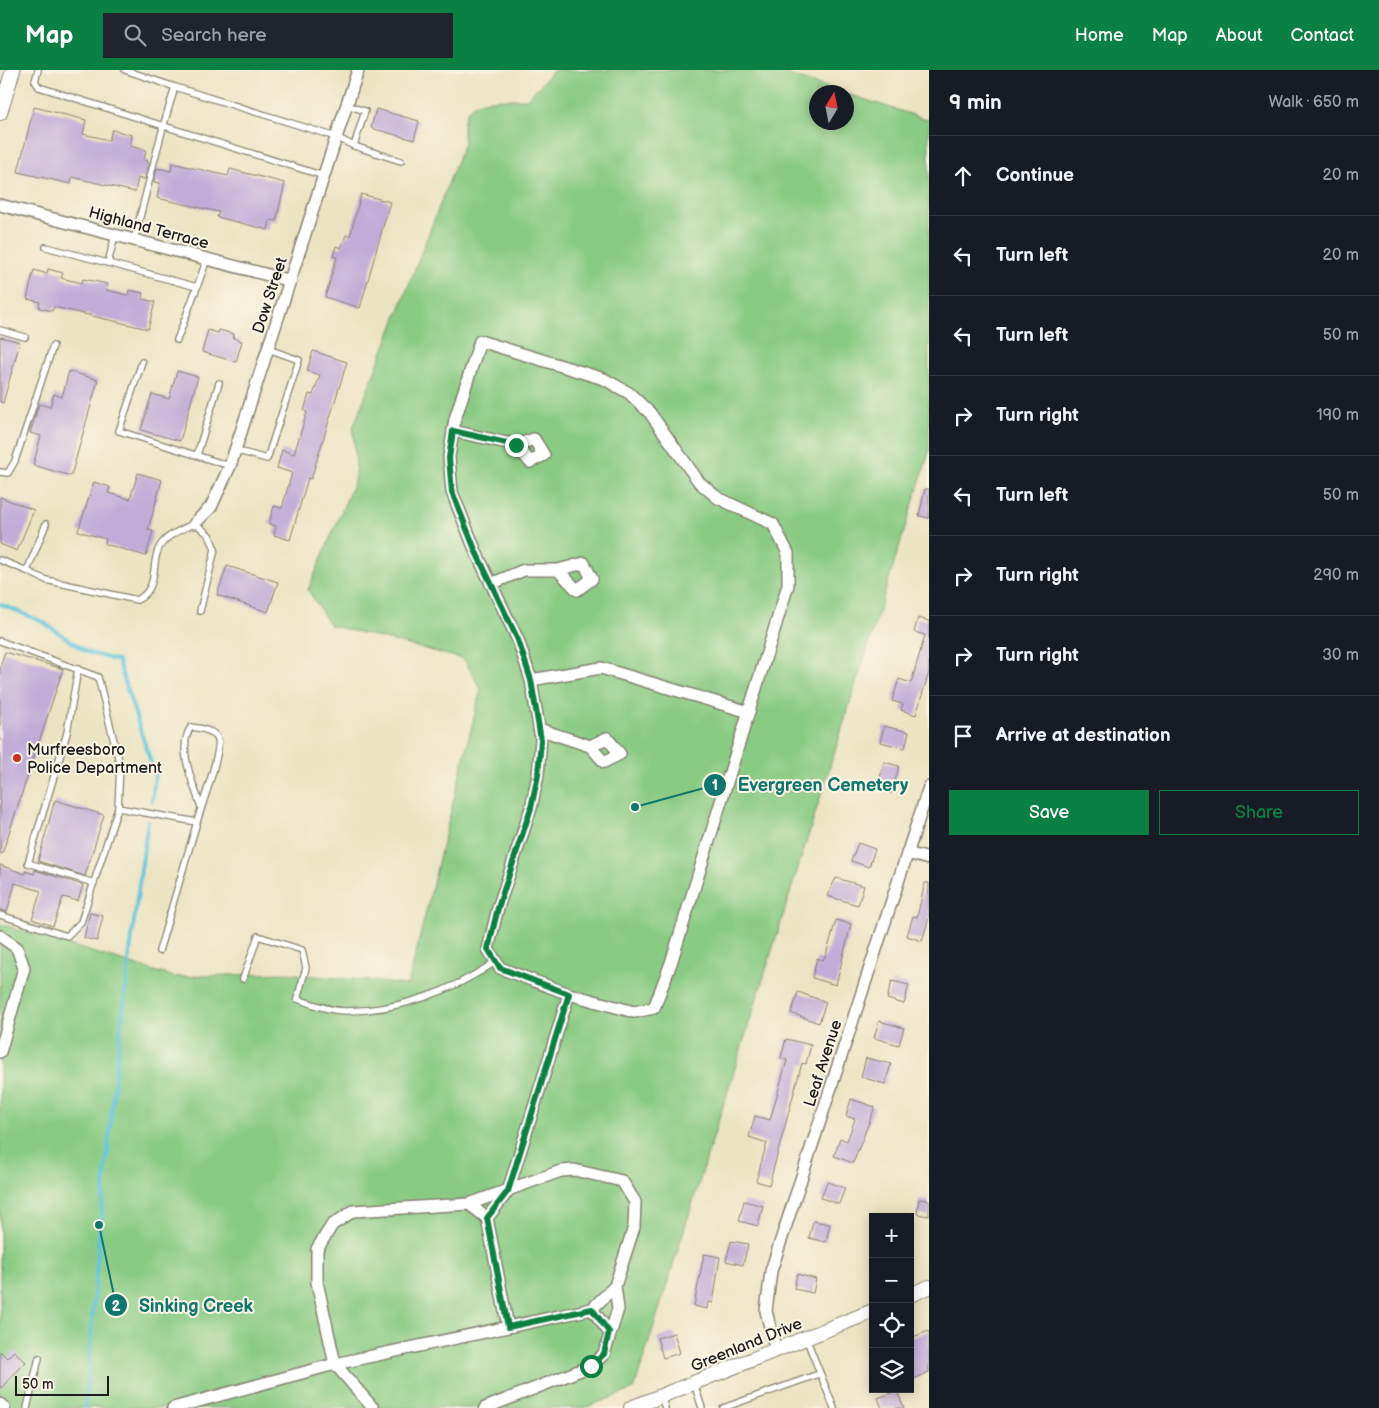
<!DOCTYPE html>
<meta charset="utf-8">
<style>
:root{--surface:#171b24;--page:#20242c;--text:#f1f3f6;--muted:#9ea1a6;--line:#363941;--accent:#0b8043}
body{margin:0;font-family:"Balsamiq Sans",sans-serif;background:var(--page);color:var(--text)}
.controls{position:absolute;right:15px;bottom:15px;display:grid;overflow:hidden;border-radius:0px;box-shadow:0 2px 12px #0003}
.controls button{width:45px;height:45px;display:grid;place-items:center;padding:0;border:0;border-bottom:1px solid var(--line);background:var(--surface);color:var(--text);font:25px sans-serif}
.compass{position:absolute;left:809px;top:15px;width:45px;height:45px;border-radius:50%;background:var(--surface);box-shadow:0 2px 12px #0003;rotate:10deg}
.scale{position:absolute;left:15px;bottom:12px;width:94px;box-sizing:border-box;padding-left:5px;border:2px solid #1c1c1c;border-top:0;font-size:14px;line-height:18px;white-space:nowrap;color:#1c1c1c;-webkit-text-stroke:4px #fcf5e5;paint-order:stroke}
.stop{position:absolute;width:15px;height:15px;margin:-11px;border:4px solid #0b8043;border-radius:50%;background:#fff}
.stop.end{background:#0b8043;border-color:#fff;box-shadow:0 1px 5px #0008}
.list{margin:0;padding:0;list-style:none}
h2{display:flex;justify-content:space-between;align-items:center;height:65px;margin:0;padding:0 20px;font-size:21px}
h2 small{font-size:16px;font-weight:400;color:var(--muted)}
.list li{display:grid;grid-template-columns:32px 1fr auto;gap:15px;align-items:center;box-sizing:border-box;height:80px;padding:0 20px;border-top:1px solid var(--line)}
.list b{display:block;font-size:19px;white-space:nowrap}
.list em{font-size:16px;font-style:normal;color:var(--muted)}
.actions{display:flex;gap:10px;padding:15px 20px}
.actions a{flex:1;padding:11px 0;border:1px solid var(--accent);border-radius:0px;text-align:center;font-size:18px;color:var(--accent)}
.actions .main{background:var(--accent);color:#fff}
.icon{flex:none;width:28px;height:28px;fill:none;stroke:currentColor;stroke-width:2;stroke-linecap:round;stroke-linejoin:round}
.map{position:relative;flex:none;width:929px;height:1338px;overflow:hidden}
header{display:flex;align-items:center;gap:30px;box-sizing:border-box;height:70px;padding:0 25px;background:var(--accent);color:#fff}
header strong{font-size:24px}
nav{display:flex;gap:28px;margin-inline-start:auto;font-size:18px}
.search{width:350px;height:45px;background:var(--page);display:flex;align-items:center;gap:12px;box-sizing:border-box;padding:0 18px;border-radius:0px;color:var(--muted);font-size:19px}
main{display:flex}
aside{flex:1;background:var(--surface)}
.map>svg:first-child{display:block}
.green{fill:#89cb83;stroke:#527450}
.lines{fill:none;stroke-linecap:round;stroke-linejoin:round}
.stream{stroke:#5dc2db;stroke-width:4}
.building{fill:#bfadd8}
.service-casing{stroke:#848070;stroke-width:8}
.minor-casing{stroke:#848070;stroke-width:14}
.tertiary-casing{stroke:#848070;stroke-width:16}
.service{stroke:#fff;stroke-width:5.5}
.minor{stroke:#fff;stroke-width:11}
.tertiary{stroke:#fff;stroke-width:14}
.route{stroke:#0b8043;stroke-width:6}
.poi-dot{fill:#c8321e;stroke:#fcf5e5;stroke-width:2}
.labels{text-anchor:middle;stroke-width:4;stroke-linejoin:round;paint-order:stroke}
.street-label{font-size:16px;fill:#1c1c1c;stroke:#fcf5e5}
.poi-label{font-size:16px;fill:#1c1c1c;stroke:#fcf5e5;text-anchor:start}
.leader{fill:none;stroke:#0f766e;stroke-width:2}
.callout-dot{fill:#0f766e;stroke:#fcf5e5;stroke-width:2}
.mark-label{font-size:15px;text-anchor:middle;font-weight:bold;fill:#fff}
.callout-label{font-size:18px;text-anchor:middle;font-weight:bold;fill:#0f766e;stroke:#fcf5e5;stroke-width:4;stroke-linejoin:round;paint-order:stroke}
</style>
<header>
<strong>Map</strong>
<div class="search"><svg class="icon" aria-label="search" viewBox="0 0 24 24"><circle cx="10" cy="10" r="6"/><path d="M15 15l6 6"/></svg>Search here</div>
<nav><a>Home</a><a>Map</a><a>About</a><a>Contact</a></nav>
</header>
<main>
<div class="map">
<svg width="929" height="1338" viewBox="0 0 929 1338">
<rect width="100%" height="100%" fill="#fcf5e5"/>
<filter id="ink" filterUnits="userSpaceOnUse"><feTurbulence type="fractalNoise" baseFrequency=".02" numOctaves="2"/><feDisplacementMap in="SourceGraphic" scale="10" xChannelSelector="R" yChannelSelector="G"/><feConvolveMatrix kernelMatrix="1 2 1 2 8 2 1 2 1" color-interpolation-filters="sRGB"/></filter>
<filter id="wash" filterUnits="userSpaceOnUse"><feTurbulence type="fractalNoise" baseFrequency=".0096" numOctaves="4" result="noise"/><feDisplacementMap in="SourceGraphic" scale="20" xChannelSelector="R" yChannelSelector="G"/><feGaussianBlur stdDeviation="1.12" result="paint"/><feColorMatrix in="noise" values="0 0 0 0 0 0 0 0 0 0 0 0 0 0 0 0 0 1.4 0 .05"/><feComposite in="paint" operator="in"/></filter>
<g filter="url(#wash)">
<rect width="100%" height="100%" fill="#ebe4c3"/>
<path class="green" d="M554,0H773L842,22H816V52H846L847,24L929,50V382L634,1319L584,1338H0V854L174,907L284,903L408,915L481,619L464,589L330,555L308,520L354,412L356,395L353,358L464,73C457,23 489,30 527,29Z"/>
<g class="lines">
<g class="stream">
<polyline points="0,534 43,552 87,582 118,591 155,705 152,731"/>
<path d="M85,1338C100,1142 119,946 148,751"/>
</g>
</g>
<g id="blocks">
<g class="building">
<polygon points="34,37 86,50 83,64 109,70 112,60 132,65 130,76 146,80 144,90 148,91 148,96 145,109 138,108 135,122 72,107 71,114 18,102"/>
<polygon points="376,39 419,51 414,70 371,58"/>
<polygon points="172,93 228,106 230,99 285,113 276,151 270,150 268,160 217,147 219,142 157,128 160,113 154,112 157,98 171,101"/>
<polygon points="361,124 390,132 360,238 325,227 337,187 333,186 336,176 341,178 346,165 350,166"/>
<polygon points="48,199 63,203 61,208 82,213 83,209 108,214 106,220 128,225 129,220 143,223 142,229 155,232 148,259 54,237 52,241 39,238 40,232 27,229 34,200 47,204"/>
<polygon points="208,260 218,263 219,260 234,264 233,268 242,271 236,292 202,282"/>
<polygon points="0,267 20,272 3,333 0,332"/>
<polygon points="313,281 347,292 311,409 308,408 290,470 274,465 276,456 269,454 274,436 282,438 292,403 277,398 282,380 294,384 307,342 304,341 309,324 313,325 320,305 307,301"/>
<polygon points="69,301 98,310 71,406 33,395 41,366 30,363 39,334 50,337 54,324 62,327"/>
<polygon points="177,301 198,307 180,371 141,360 152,324 169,329"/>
<polygon points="138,403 162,410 148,460 153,461 146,486 105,474 106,469 78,461 94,412 110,417 108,423 130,429"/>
<polygon points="925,419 929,419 929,448 919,446"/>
<polygon points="0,427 34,440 17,481 0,474"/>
<polygon points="227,496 278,512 268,542 217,525"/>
<polygon points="918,548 929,551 929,602 916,645 901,640 903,634 892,631 899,609 911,613 925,565 914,562"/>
<polygon points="5,582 63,599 2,784 0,783 0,597"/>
<polygon points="884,656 909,662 905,678 880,672"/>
<polygon points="884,692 899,696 892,723 877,719"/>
<polygon points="55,730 104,745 85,806 38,791"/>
<polygon points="858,773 875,779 869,797 851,791"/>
<polygon points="0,795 25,804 25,801 34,804 35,800 83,815 78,831 63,827 53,856 32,849 41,821 15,813 7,842 0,840"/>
<polygon points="836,808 864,816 858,835 827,826"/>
<polygon points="925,813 929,813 929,848 922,871 907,866 913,846 917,847"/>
<polygon points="90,843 103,846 97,871 84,868"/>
<polygon points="836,850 851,854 836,915 812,908 817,888 823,890 826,885"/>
<polygon points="892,911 909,915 904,934 887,929"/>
<polygon points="798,922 826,932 819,953 791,943"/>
<polygon points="879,951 904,958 899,975 874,968"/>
<polygon points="786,969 811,975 806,994 802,993 769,1115 756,1111 767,1073 749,1067 755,1046 770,1050 787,990 781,988"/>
<polygon points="866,988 891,994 885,1014 861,1007"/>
<polygon points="851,1029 875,1037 853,1093 834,1086 840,1068 847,1071 855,1049 846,1046"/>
<polygon points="827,1112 845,1118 839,1134 821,1128"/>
<polygon points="919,1129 929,1130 929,1146 917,1144"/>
<polygon points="744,1131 763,1136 758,1156 739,1151"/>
<polygon points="813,1151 830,1154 826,1172 809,1168"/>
<polygon points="731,1171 748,1174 743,1195 726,1191"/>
<polygon points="704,1184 720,1187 713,1233 708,1232 707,1239 694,1236"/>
<polygon points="797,1204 816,1209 813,1223 794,1219"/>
<polygon points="929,1261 929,1302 910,1311 910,1268"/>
<polygon points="674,1263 680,1283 663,1288 657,1268"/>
<polygon points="0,1281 7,1288 14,1281 26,1292 0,1319"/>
<polygon points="897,1321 904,1338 882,1338 878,1328"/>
</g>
</g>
</g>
<g filter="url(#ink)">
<use href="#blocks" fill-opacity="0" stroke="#848070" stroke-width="1"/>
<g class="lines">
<g class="service-casing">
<g id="service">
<polyline points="38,0 35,11 39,17 324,106"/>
<polyline points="125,0 175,17 163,57 134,170"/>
<polyline points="175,17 336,67 354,76 365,41 347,35"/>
<polyline points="354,76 401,91"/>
<polyline points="115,165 108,193 197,217 177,270"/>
<polyline points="46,177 108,193"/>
<polyline points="197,217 207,189"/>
<polyline points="0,260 25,267"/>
<polyline points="142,292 119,361 230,396"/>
<polyline points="235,380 267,389 299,290 268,279"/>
<polyline points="197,385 219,313"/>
<polyline points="0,402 8,403 15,391 53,276"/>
<polyline points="0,490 27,501 46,454"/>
<path d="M27,501L46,510L137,530C163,517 147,488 164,471C171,463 186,458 195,453L209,465L215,479L200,541"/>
<polyline points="0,571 98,607 120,695 118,738 81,852 67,866 0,845"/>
<polyline points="78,599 67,663 28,793 94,813"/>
<polyline points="118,738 197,752"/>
<path d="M159,881L197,752C201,737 222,681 218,669C215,660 199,658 191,657C176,678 194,715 201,737"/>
<path d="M243,909L258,866L302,880L306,898L297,929C313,934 329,941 346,941C398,941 453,921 495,892"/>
<polyline points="806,1268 834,1338"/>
<polyline points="694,1313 702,1338"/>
<polyline points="661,1326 665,1338"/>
<polyline points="27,1338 39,1288"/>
<polyline points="723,1338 819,1304"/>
</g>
</g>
<g class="minor-casing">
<g id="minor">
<polyline points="0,135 291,211"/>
<polyline points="453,361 516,375 534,369 544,385 530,392 516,375"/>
<polyline points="195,453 211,437 230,396 358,0"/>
<polyline points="491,514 524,500 558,500 584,493 592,509 577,520 558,500"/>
<polyline points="531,610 601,598 749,642"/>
<polyline points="539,659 590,676 607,668 620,684 604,692 590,676"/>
<polyline points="907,783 929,789"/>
<polyline points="0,866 17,878 24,898 0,982"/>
<polyline points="469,1134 487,1148 508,1257"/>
<polyline points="487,1148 508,1121 569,924 634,942 654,938 671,893 788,515 788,483 773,454 718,428 699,412 650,343 629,323 604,309 480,271 455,349 449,387 452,422 476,482 518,570 531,610 541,669 538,705 531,738 498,838 488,879 500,898 569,924"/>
<polyline points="592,1239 609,1262"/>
<polyline points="776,1281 766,1241 771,1201 929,717"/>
<polyline points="0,1334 4,1338"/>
<polyline points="173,1338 335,1294 592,1239 615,1216"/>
<polyline points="373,1338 335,1294 317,1212 317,1179 332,1155 353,1141 469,1134 561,1101 574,1100 622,1111 635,1132 634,1157 615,1216 618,1239 604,1284 591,1296 485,1338"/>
</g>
</g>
<g class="tertiary-casing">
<g id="tertiary">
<polyline points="0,43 13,0"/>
<polyline points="910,1225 929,1217"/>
<polyline points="631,1338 873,1241"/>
</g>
</g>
<use href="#service" class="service"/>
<use href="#minor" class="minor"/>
<use href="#tertiary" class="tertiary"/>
</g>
</g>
<g class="lines" filter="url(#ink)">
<polyline class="route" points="516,375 453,361 449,388 452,422 476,482 518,570 531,610 541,670 538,705 531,738 498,838 488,879 500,898 569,924 508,1121 487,1148 508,1257 592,1239 609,1262 604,1284 591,1296"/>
</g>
<circle class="poi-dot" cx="17" cy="688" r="5"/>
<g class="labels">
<g class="street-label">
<text transform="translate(149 157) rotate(15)" y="6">Highland Terrace</text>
<text transform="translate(269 225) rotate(-72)" y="6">Dow Street</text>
<text transform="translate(822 993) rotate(-72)" y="6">Leaf Avenue</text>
<text transform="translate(746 1274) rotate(-22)" y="6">Greenland Drive</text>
</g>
<g class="poi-label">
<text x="27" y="685">Murfreesboro<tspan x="27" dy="18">Police Department</tspan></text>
</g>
</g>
<path class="leader" d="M635 737L715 715M99 1155L116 1235"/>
<g class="callout-dot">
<circle cx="635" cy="737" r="5"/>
<circle cx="99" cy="1155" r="5"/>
<circle cx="715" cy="715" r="12"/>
<circle cx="116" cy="1235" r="12"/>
</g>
<g class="mark-label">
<text x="715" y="720">1</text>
<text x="116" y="1241">2</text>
</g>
<g class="callout-label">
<text x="823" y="721">Evergreen Cemetery</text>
<text x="196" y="1242">Sinking Creek</text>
</g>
</svg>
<div class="controls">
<button>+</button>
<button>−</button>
<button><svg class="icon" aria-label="locate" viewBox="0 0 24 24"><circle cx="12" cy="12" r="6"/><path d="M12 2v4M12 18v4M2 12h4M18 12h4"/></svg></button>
<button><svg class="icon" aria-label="layers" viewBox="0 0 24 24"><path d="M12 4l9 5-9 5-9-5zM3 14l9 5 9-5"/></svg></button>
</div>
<svg class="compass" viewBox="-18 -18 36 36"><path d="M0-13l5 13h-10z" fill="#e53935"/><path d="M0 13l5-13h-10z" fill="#9ea1a6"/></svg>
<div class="scale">50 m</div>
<div class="stop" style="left:591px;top:1296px"></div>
<div class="stop end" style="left:516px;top:375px"></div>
</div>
<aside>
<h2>9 min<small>Walk · 650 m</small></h2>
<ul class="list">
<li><svg class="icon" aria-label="ahead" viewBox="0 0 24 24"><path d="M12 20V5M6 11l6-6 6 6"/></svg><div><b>Continue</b></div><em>20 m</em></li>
<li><svg class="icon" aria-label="left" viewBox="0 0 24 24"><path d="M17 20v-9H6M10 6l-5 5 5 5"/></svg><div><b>Turn left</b></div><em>20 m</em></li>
<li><svg class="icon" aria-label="left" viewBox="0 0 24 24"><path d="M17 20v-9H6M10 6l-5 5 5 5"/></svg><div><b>Turn left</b></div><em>50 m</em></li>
<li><svg class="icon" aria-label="right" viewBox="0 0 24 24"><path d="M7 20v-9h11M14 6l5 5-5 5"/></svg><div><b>Turn right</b></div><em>190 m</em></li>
<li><svg class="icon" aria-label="left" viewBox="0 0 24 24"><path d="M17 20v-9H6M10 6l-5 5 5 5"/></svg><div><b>Turn left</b></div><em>50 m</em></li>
<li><svg class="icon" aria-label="right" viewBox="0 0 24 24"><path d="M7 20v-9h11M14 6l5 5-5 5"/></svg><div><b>Turn right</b></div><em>290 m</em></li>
<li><svg class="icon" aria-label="right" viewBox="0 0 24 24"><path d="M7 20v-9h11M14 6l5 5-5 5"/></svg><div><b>Turn right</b></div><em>30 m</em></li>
<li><svg class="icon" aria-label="arrive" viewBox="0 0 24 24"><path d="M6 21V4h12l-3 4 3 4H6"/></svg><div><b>Arrive at destination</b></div></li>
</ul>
<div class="actions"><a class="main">Save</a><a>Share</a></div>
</aside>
</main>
